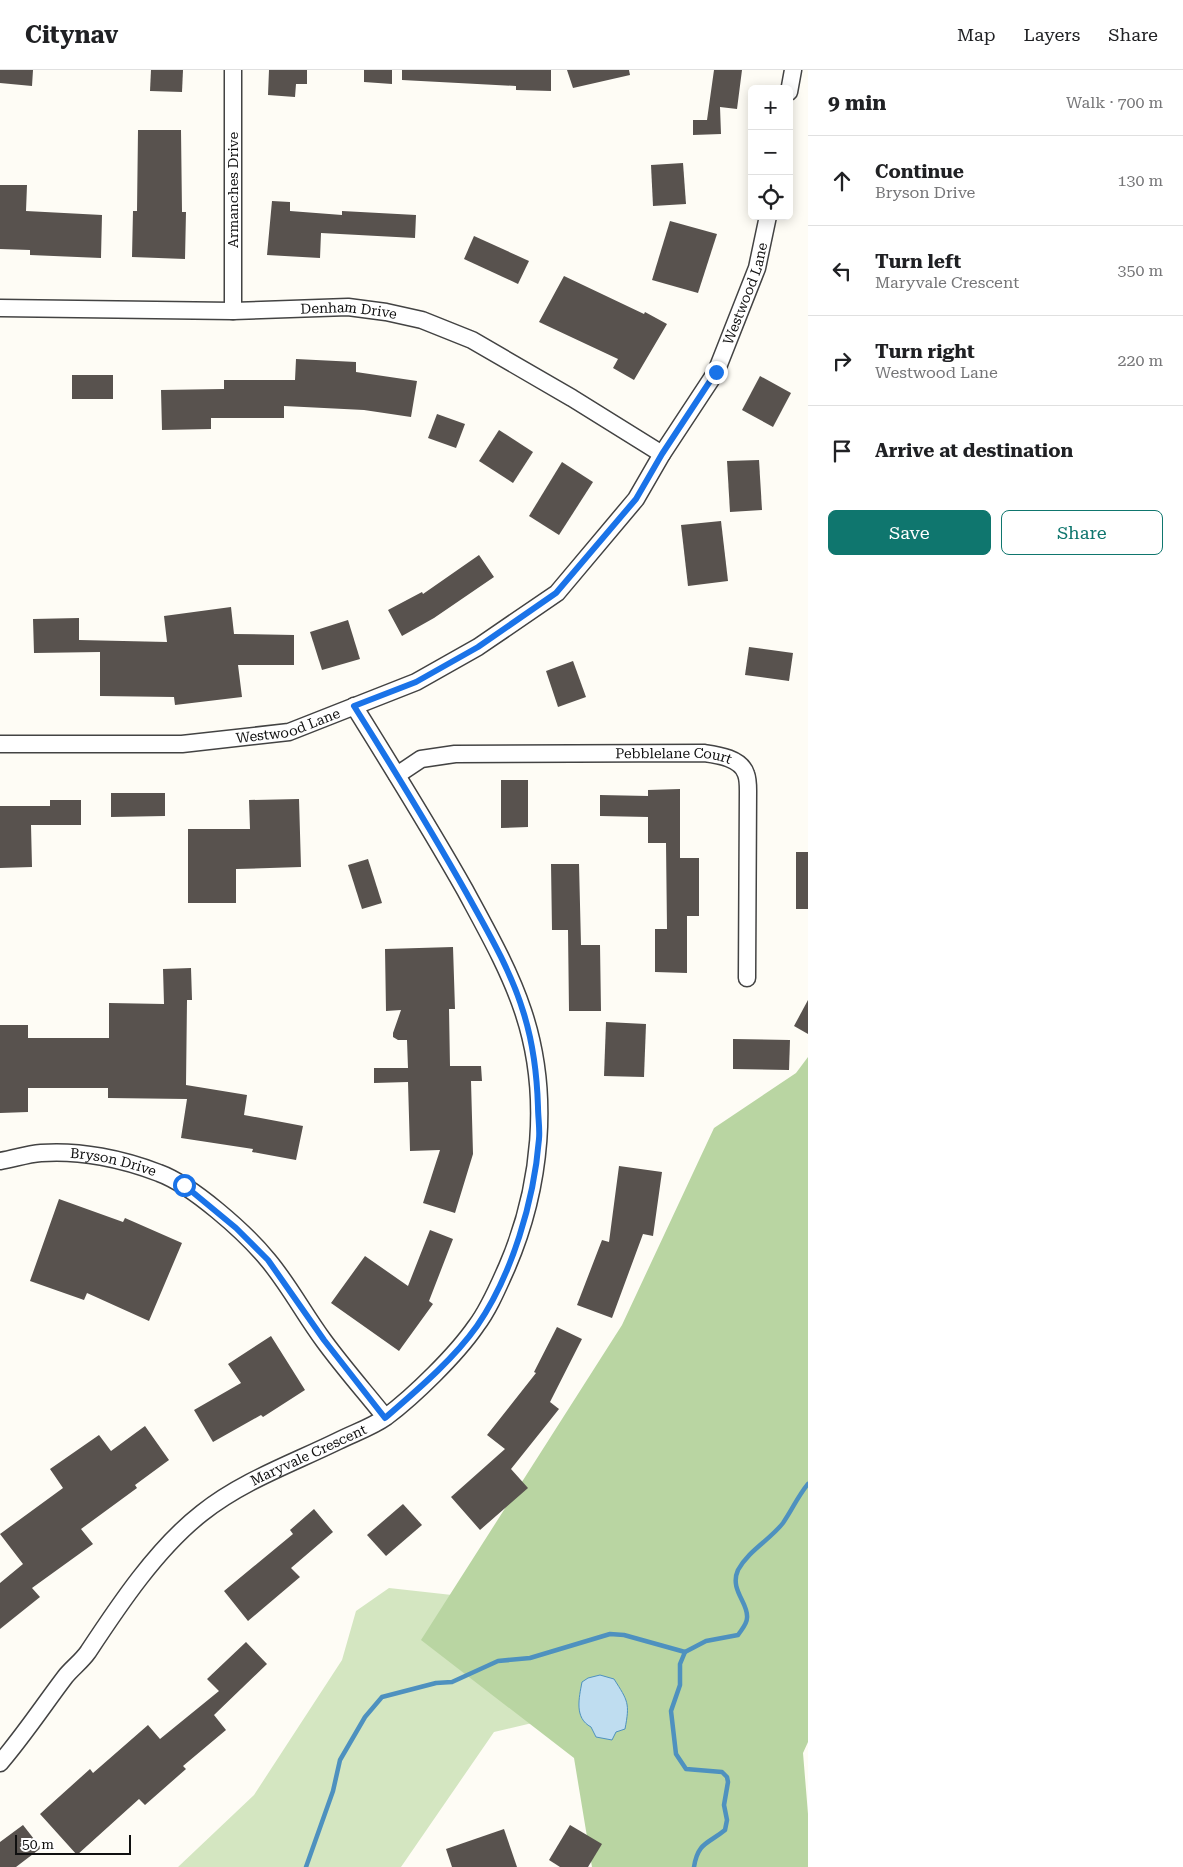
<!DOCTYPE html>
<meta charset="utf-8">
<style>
:root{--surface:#fff;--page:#f6f6f6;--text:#202124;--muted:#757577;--line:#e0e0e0;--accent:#0f766e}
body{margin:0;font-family:"Roboto Serif",serif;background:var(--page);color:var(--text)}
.controls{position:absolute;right:15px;top:15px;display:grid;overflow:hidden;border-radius:8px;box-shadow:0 2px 12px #0003}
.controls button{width:45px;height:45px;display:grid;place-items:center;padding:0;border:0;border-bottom:1px solid var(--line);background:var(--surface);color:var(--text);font:25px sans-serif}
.scale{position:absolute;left:15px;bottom:12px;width:116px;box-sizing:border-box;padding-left:5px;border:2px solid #101010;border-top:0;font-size:14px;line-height:18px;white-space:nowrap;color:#101010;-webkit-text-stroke:4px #fff;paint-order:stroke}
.stop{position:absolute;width:15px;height:15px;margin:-11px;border:4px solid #1a73e8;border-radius:50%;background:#fff}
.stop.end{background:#1a73e8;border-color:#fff;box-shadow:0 1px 5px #0008}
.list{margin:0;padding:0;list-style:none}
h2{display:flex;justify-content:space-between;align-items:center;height:65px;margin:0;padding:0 20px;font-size:21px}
h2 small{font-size:16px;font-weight:400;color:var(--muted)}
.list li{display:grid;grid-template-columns:32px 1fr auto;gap:15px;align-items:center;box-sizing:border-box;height:90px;padding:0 20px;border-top:1px solid var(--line)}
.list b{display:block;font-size:19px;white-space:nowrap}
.list p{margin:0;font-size:16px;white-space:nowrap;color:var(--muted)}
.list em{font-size:16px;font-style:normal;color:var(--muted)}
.actions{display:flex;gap:10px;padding:15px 20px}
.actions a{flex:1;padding:11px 0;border:1px solid var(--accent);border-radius:8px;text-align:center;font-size:18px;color:var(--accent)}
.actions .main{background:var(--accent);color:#fff}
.icon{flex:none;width:28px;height:28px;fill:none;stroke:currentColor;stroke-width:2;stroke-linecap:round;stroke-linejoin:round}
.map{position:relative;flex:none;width:808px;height:1797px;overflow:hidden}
header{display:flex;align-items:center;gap:30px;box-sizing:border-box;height:70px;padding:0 25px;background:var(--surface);border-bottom:1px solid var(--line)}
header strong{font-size:24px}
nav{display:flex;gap:28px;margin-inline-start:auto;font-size:18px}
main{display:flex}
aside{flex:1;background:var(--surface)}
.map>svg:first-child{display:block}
.green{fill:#d4e6c1}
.forest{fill:#b9d5a2}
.water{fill:#bfddf0;stroke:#4e91bf}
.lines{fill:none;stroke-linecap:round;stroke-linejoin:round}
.stream{stroke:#4e91bf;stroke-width:4.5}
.building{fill:#58524e}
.street-casing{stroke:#434343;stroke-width:19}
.street{stroke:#fff;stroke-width:16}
.route{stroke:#1a73e8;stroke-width:6}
.labels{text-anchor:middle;stroke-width:5;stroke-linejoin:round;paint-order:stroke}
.street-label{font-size:14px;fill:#101010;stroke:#fff}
</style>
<header>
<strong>Citynav</strong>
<nav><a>Map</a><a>Layers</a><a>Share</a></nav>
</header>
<main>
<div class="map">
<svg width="808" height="1797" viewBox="0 0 808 1797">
<rect width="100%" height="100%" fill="#fefcf5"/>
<polygon class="green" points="389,1518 470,1527 638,1628 494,1662 401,1797 178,1797 254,1725 342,1590 356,1541"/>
<polygon class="forest" points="808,987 808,1672 803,1683 808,1744 808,1797 592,1797 574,1688 421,1570 622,1255 714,1058 796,1003"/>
<path class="water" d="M600,1605L614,1609C628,1631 630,1633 625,1659L616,1662L612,1670L596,1667L591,1657C574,1648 579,1628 582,1612L588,1608Z"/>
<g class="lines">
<g class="stream">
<path d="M685,1582L680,1594V1615L671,1641L676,1684L686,1699L722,1702L727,1707L728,1712L724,1735L727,1750L725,1760C708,1774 698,1772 694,1797"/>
<path d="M306,1797L333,1721L340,1690L365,1647L382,1627L436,1613L452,1612L498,1591L530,1588L610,1564L624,1565L685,1582L706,1571L738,1565C742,1559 747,1554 747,1548C749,1533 729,1520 738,1500C749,1480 770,1470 783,1453C792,1440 798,1426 808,1414"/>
</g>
</g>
<g class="building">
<polygon points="0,0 33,0 32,16 0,13"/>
<polygon points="151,0 183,0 182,22 150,21"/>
<polygon points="269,0 307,0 307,14 296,14 295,27 268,25"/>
<polygon points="364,0 392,0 392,14 364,12"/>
<polygon points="402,0 551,0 551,21 516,20 516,16 402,10"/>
<polygon points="567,0 629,0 630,5 573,18"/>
<polygon points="714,0 742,0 737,39 720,37 721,64 693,65 693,50 707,50"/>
<polygon points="138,60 181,60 182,142 186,142 185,189 132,187 133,141 137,141"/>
<polygon points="683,93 686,134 653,136 651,95"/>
<polygon points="0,115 27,115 26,141 102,145 101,188 30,185 30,180 0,179"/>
<polygon points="272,131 290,132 290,141 342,145 342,141 416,145 415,168 321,163 320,188 267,185"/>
<polygon points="670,151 717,164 698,223 652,210"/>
<polygon points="474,166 529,191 518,214 464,189"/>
<polygon points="564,206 644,244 645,242 667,254 634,310 613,298 618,289 539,252"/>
<polygon points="296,289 356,292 356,302 417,311 411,347 364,340 284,336 284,348 211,348 211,359 162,360 161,320 224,319 224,310 295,310"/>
<rect x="72" y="305" width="41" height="24"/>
<polygon points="760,306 791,323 773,357 742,340"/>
<polygon points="437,344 465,354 456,378 428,368"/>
<polygon points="499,360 533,382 513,413 479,391"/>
<polygon points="759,390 762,440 730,442 727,391"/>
<polygon points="562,392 593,412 559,465 529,446"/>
<polygon points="721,451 728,511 688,516 681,455"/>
<polygon points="479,485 494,507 434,548 402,566 388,540 422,522 423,524"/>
<polygon points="231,537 234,564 294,565 294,595 238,595 242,627 175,635 174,627 100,626 100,582 34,583 33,549 79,548 79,570 167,572 164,546"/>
<polygon points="348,550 360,589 322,600 310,562"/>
<polygon points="749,577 793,583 789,611 745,605"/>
<polygon points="573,591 586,627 558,637 546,601"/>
<polygon points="501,710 528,710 528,757 501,758"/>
<polygon points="680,719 680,788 699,788 699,846 687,846 687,903 655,902 655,859 667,859 666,773 648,773 648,747 600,746 600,725 648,726 648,720"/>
<polygon points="111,723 165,723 165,746 111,747"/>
<polygon points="299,729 301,797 236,799 236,833 188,833 188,759 250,759 249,730"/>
<polygon points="50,730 81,730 81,755 31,755 32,797 0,798 0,736 50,736"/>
<rect x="796" y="782" width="12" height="57"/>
<polygon points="368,789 382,833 362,839 348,795"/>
<polygon points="551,794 579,794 581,875 600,875 601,941 569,941 568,860 552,860"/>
<polygon points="453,877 455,939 449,939 450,996 481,996 482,1011 471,1011 473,1084 455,1143 423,1133 440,1080 410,1081 408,1012 374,1013 374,998 408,998 407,970 398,970 393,967 393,963 401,940 386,941 385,879"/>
<polygon points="191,898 192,930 187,930 186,1015 247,1025 244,1045 303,1056 296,1090 252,1082 253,1079 181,1068 187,1029 108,1028 108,1018 28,1018 28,1042 0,1043 0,955 28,955 28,968 109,968 109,933 164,934 163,899"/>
<polygon points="808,930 808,964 794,956"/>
<polygon points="606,952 646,954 644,1007 604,1006"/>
<polygon points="733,969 790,970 789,1000 733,999"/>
<polygon points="619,1096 662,1102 653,1166 643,1164 612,1248 577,1235 602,1170 609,1172"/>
<polygon points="59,1129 123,1152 125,1148 182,1173 149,1251 87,1223 84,1230 30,1211"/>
<polygon points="430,1160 453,1169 429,1231 433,1234 399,1281 331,1233 365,1186 408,1216"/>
<polygon points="557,1257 582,1269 550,1332 559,1339 511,1399 528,1418 480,1460 451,1427 505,1379 487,1365 536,1303 534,1302"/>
<polygon points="271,1266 305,1320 263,1347 261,1345 213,1372 194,1340 241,1313 228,1294"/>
<polygon points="145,1356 169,1390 135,1415 137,1418 81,1459 93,1474 32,1518 40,1527 0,1559 0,1513 23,1494 0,1464 63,1418 50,1399 99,1365 111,1381"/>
<polygon points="403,1434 422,1455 386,1486 367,1465"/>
<polygon points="314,1439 333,1462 291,1498 300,1507 248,1551 224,1521 293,1464 290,1460"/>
<polygon points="246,1572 267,1594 214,1645 226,1660 183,1696 186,1699 145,1735 139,1729 77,1785 40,1744 90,1699 93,1703 148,1655 160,1669 219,1621 207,1609"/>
<polygon points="23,1755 41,1778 16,1797 0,1797 0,1772"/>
<polygon points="570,1755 602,1774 588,1797 560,1797 549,1790"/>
<polygon points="504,1759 517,1797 452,1797 446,1779"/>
</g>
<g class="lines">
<g class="street-casing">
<g id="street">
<polyline points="233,0 233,241"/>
<polyline points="789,22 793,0"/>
<path id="s1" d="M0,238L233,241L348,237L386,242L422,250L472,270L572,328L662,384"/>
<path id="s2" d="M0,674H182L289,662L416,612L478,577L557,523L636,429L662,384L716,302L757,198L768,146"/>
<path id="s3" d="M397,705L421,689L455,684L704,683C718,685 741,688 746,704C748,709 748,716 748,721L747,908"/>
<path id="s4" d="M0,1091C13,1089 27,1084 41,1083C80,1080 123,1089 159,1103C192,1115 245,1162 268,1190C289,1215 304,1244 324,1271C343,1297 365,1322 385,1347"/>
<path id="s5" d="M0,1693C24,1665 43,1636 65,1607C72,1598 81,1592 88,1582C119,1535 157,1478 202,1443C242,1411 293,1393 338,1371C354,1363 372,1357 386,1347C414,1326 456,1285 476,1256C489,1239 498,1217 507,1197C541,1118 551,1024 523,941C509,899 486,859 465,820C430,758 392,697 354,636"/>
</g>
</g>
<use href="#street" class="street"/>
</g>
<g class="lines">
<path class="route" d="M184,1115L236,1158L268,1190L324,1270L385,1348C416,1321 453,1290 477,1256C512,1205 534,1131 539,1069C540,1059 538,1047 538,1037C537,1004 533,972 523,941C511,901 487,860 467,824C431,760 393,698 354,636L416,612L478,577L556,523L636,429L662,384L716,302"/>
</g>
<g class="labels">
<g class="street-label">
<text transform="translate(233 120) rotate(-90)" y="5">Armanches Drive</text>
<text dy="5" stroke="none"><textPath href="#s2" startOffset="950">Westwood Lane</textPath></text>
<text dy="5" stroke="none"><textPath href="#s1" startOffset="349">Denham Drive</textPath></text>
<text dy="5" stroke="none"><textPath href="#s2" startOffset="290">Westwood Lane</textPath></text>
<text dy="5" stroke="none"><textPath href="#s3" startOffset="282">Pebblelane Court</textPath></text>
<text dy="5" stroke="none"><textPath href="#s4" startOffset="115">Bryson Drive</textPath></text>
<text dy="5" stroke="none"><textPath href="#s5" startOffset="444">Maryvale Crescent</textPath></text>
</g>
</g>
</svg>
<div class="controls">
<button>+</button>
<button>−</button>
<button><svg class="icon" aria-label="locate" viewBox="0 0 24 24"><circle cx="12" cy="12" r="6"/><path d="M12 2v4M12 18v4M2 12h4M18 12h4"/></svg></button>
</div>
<div class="scale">50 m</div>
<div class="stop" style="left:184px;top:1115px"></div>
<div class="stop end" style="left:716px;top:302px"></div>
</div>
<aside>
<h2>9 min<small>Walk · 700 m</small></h2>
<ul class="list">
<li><svg class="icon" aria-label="ahead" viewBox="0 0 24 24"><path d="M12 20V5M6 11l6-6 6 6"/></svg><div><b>Continue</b><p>Bryson Drive</p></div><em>130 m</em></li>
<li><svg class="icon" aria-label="left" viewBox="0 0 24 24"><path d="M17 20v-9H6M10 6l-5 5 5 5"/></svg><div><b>Turn left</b><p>Maryvale Crescent</p></div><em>350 m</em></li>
<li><svg class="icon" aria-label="right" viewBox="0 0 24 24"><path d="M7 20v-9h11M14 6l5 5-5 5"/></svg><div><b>Turn right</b><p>Westwood Lane</p></div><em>220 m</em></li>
<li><svg class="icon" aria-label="arrive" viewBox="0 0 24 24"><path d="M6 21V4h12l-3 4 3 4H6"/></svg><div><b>Arrive at destination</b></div></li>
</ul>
<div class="actions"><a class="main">Save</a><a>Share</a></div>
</aside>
</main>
